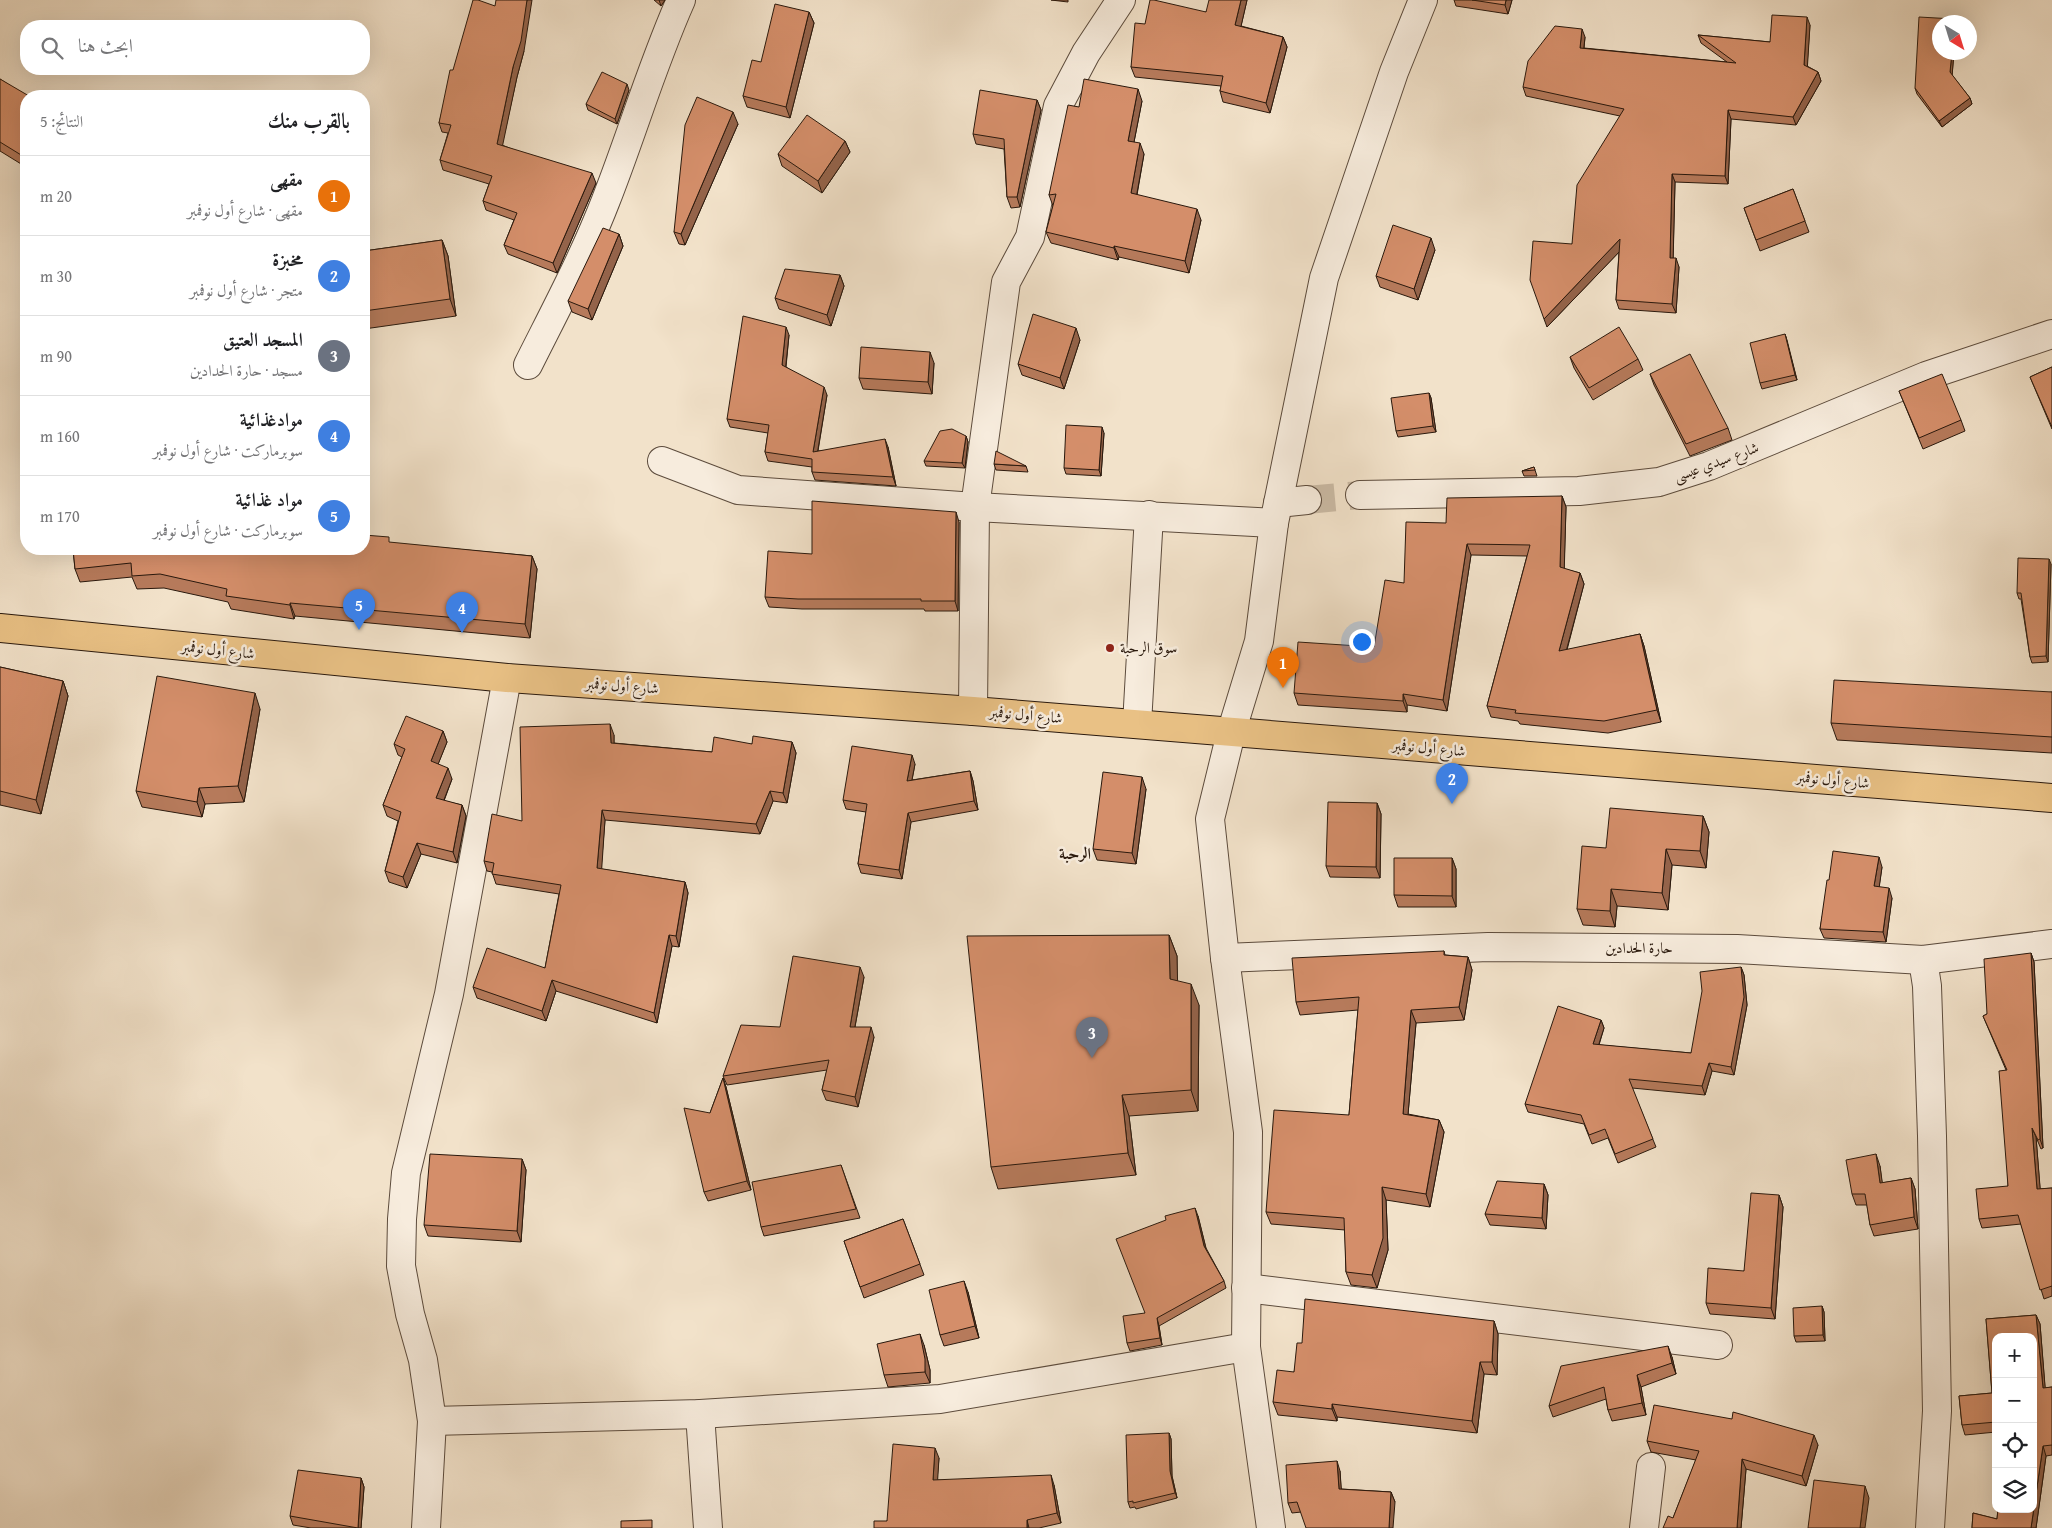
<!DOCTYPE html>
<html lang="ar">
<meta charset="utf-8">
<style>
:root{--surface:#fff;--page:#f2f2f2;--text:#202124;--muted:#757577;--line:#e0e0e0;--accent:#111827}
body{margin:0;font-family:"Gentium Book Plus",Amiri,serif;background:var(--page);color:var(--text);direction:rtl}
.controls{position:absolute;right:15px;bottom:15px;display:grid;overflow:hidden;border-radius:10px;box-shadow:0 5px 20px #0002}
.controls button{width:45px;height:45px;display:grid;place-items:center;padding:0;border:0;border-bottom:1px solid var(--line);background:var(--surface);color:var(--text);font:25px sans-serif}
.compass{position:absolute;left:1932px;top:15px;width:45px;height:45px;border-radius:50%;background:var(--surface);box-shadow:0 5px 20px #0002;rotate:142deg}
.you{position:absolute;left:1361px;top:641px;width:18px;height:18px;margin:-12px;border:4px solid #fff;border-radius:50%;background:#1a73e8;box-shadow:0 0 0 8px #1a73e833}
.badge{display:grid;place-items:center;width:32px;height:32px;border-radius:50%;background:var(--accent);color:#fff;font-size:16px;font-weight:700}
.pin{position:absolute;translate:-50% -41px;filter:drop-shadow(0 1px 2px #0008)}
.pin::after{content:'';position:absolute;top:26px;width:18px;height:15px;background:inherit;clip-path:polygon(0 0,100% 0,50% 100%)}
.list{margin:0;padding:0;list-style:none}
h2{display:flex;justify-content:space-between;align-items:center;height:65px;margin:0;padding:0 20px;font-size:21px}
h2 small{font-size:16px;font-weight:400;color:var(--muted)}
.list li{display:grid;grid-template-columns:32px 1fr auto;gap:15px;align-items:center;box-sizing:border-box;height:80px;padding:0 20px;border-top:1px solid var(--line)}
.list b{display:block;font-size:19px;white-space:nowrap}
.list p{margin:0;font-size:16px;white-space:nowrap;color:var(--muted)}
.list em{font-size:16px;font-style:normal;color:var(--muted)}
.icon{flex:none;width:28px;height:28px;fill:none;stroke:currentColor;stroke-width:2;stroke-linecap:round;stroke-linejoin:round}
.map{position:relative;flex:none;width:2052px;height:1528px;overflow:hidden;direction:ltr}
.search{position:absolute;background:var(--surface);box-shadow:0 5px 20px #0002;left:20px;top:20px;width:350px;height:55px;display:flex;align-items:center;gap:12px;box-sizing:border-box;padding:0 18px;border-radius:20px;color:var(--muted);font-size:19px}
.panel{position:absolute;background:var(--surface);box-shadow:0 5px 20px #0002;left:20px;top:90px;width:350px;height:465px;border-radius:20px;direction:rtl}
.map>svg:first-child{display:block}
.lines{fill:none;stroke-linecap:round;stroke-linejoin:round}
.minor-tunnel{stroke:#cabaa4;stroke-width:28;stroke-dasharray:28 14;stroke-linecap:butt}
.minor-casing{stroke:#5c4b3c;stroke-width:30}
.major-casing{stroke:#2a190d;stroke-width:30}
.minor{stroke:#f7ecdd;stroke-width:28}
.major{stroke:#e9c185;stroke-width:28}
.wall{fill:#b67a5b;stroke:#2a190d}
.shaded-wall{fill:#94634a;stroke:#2a190d}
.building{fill:#d48e6a;stroke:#2a190d}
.poi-dot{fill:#8f2418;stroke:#f7ecdd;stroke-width:2}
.labels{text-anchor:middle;stroke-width:5;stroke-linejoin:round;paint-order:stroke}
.street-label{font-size:15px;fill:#2a190d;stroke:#f7ecdd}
.poi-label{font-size:15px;fill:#2a190d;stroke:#f7ecdd;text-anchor:start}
.neighbourhood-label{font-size:16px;font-weight:bold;fill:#2a190d;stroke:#f7ecdd}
</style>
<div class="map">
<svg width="2052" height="1528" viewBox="0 0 2052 1528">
<rect width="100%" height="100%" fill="#f2e2ca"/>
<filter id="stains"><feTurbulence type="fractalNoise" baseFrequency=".004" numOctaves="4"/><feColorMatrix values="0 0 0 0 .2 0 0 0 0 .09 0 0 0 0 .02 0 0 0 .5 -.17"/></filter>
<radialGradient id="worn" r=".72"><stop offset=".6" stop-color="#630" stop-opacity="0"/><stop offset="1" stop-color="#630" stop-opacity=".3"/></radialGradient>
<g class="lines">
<polyline class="minor-tunnel" points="1307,500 1360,495"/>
<g class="minor-casing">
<g id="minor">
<path d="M528,365C555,311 584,257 606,200C632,134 652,65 681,0"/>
<polyline points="662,461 738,490 975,507 1274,523"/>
<polyline points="1360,495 1579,491 1659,482 1709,466 1926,376 2052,334"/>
<polyline points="1278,503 1307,500"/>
<polyline points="973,711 975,507 1006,282 1030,237 1058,106 1086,53 1121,0"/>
<polyline points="1137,724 1149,515"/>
<polyline points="1225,958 1488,947 1737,949 1923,960 2052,944"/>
<polyline points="1923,960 1927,986 1932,1136 1937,1411 1930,1528"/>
<polyline points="1246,1288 1718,1345"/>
<polyline points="700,1414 708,1528"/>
<polyline points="432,1421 700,1414 940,1399 1246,1347"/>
<polyline points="426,1528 432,1421 423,1360 410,1314 401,1266 402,1219 406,1173 449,994 507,678"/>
<polyline points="1271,1528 1246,1347 1248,1132 1225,958 1210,819 1231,733 1259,641 1274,523 1324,278 1394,72 1423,0"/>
<polyline points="1644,1528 1651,1467"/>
</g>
</g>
<g class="major-casing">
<polyline id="major" points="0,628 507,678 973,711 2052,798"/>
</g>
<use href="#minor" class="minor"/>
<use href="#major" class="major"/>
</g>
<g class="wall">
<polygon points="654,0 665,0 661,6"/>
<polygon points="1051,0 1068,0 1068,2"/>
<polygon points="1247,0 1241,26 1283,37 1287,47 1270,113 1223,102 1220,91 1221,86 1135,77 1131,67 1145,24 1206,12"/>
<polygon points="1454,0 1512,0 1508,14 1456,6"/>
<polygon points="809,12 814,23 790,118 747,107 743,96 761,62"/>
<polygon points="1810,25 1807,66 1818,72 1821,81 1796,125 1731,119 1728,184 1675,182 1673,258 1679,267 1676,313 1619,309 1616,300 1619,252 1547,327 1572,244 1620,116 1526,96 1523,87 1585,37 1584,48 1727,62 1701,43 1698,35 1770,42"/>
<polygon points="524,51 517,77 502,145 596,183 557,273 508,254 504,245 514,220 486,210 483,201 489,184 443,170 440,160 448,133 442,132 439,123 453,70"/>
<polygon points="1954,52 1952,75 1970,98 1972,104 1942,127 1917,94 1915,88"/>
<polygon points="0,79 26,96 26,167 0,151"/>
<polygon points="629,90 617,124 588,110 586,104"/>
<polygon points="1037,100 1041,110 1020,207 1011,208 1007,197 1004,149 976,144 973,134"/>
<polygon points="1142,101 1134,142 1144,154 1137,195 1201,220 1189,273 1119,257 1118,260 1051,243 1046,232 1053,206 1049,195 1079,107"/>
<polygon points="738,124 685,245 679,244 674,232"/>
<polygon points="845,141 850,152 822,193 782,166 778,154"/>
<polygon points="1793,189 1809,232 1760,251 1744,208"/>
<polygon points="619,234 623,246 592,320 572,312 568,301"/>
<polygon points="442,240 448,256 456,316 364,329 364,251"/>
<polygon points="1435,250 1418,300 1380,287 1376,276"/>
<polygon points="840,275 844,286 831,326 779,309 775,298"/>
<polygon points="1785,334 1797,380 1762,389 1760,383"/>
<polygon points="789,335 786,367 827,395 818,451 888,447 896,486 815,480 812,472 812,467 768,461 765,452 768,433 730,427 727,419"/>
<polygon points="1080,340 1064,389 1022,375 1018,364"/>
<polygon points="1570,357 1638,359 1643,370 1593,400 1574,368"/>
<polygon points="934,363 932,394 863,389 859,378"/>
<polygon points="2052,367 2052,429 2030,377"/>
<polygon points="1650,374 1728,428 1732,440 1690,456 1654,385"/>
<polygon points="1899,391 1961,420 1965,431 1923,449"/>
<polygon points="1429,393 1431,398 1436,432 1398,437 1396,431"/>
<polygon points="1104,433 1101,476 1066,474 1064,468"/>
<polygon points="966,436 968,442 965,468 926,466 924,461"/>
<polygon points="994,464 1026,466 1028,472 996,470"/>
<polygon points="1534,467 1537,476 1524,476 1522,471"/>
<polygon points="1562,496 1566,507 1564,569 1580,573 1584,584 1567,650 1640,634 1644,646 1661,722 1608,733 1520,724 1518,721 1491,717 1487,706 1527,556 1471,555 1447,711 1407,705 1407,712 1298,705 1294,693 1374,647 1404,583 1446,523"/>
<polygon points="959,522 958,611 925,611 924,609 802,609 769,607 765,597 812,554"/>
<polygon points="391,543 532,556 537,569 530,638 295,616 294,619 231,609 228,602 164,588 137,589 132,577 80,582 75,569 73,549"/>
<polygon points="2051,564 2048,662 2032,663 2030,657 2021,599 2019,599 2017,593"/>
<polygon points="0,667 63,681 68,696 41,814 0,805"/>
<polygon points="2052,692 2052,753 1837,740 1831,723"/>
<polygon points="260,709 244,802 205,804 202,817 142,807 136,791"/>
<polygon points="443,731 447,742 438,764 452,779 444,801 462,805 466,816 457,863 421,854 407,888 389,882 385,871 398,821 387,816 383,805 402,757 398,755 394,744"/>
<polygon points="614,735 614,743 712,752 752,744 792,742 796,753 787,803 773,801 760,834 605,820 601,869 685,882 688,893 679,947 672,946 657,1023 556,991 546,1021 477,998 473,987 545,968 559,894 496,884 492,872 487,871 484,861 522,821"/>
<polygon points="915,764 912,780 970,771 973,781 978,810 911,822 902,879 861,873 858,864 866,812 846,809 843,800"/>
<polygon points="1146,789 1136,864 1097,860 1093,849"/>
<polygon points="1377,803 1381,814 1380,878 1330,877 1326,866"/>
<polygon points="1703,816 1709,832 1706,868 1672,865 1668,910 1617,906 1615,927 1583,925 1577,909 1606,848"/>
<polygon points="1452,858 1456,869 1456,907 1398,907 1394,895"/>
<polygon points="1882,867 1879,887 1892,898 1886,942 1824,938 1820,929 1829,880"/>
<polygon points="1169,935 1177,956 1177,981 1199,1005 1198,1111 1129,1116 1136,1175 998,1189 991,1167"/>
<polygon points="1444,951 1445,955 1468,957 1472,970 1464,1020 1416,1023 1408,1114 1439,1120 1444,1132 1430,1207 1386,1200 1388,1250 1377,1288 1351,1285 1346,1272 1345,1230 1271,1224 1266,1212 1349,1115 1358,1010 1300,1015 1296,1002"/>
<polygon points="2031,953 2034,962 2043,1148 2041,1149 2036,1137 2040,1189 2052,1188 2052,1296 2044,1299 2021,1224 1982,1228 1979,1219 2008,1186 2006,1070 1983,1016 1987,1014"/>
<polygon points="1741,967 1744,975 1747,1005 1734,1075 1712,1071 1705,1095 1632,1088 1656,1147 1618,1163 1608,1138 1592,1144 1584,1124 1528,1112 1525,1104 1601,1020 1604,1028 1599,1045 1691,1053"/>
<polygon points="864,977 855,1027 874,1037 858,1107 826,1100 822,1090 827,1070 727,1085 723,1076 780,1027"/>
<polygon points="723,1078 726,1087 751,1190 708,1201 704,1192 710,1113"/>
<polygon points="522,1159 526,1170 521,1242 428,1236 424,1225"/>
<polygon points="841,1165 860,1218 764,1236 761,1227"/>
<polygon points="1880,1166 1882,1183 1911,1178 1915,1189 1918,1229 1874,1236 1870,1225 1867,1205 1856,1205 1852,1194"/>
<polygon points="1544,1184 1548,1195 1546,1229 1490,1225 1485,1214"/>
<polygon points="1779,1195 1783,1207 1775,1319 1710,1314 1706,1303 1744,1271"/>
<polygon points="1198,1216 1206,1248 1224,1281 1226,1288 1159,1326 1162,1345 1130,1351 1127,1343 1145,1313"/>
<polygon points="903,1219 924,1275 864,1298 844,1241"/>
<polygon points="968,1292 979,1338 944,1346 940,1335"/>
<polygon points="1822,1306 1824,1312 1825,1341 1796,1342 1794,1336"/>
<polygon points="2036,1315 2040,1324 2045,1388 2052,1387 2052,1455 2046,1456 2036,1528 1972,1528 1973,1513 1997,1519 1998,1509 2033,1509 2033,1337 1996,1337 1996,1432 1965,1435 1962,1425 1959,1396 1992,1393 1986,1319"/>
<polygon points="1494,1321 1498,1334 1497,1375 1484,1374 1477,1433 1337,1417 1337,1421 1278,1415 1273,1402 1294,1372 1302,1343"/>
<polygon points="924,1345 930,1370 930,1383 888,1387 884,1375"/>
<polygon points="1672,1357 1676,1374 1641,1387 1646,1415 1612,1421 1608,1410 1606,1399 1553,1417 1549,1406"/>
<polygon points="1169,1433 1171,1439 1172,1476 1177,1498 1136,1509 1135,1507 1130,1508 1128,1502"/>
<polygon points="1647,1441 1818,1445 1806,1486 1746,1469 1741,1528 1663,1528 1673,1518 1696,1460 1651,1452"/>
<polygon points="939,1458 937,1480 1054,1485 1061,1523 1039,1528 874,1528 887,1521"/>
<polygon points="1340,1471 1341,1489 1391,1492 1395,1502 1292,1513 1288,1503"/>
<polygon points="361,1478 364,1487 361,1528 311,1528 293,1525 290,1516"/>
</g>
<g class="shaded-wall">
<polygon points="527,0 532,0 524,51 517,77 501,153 497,144"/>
<polygon points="659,0 665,0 661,6"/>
<polygon points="1241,0 1247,0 1239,35 1235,25"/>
<polygon points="1506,0 1512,0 1508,14 1505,5"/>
<polygon points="809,12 814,23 790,118 786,107"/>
<polygon points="1807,17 1810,25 1807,73 1804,65"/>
<polygon points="1582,29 1585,37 1583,56 1580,48"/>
<polygon points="1283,37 1287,47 1270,113 1266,103"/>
<polygon points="1952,52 1954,52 1952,77 1950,72"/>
<polygon points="1818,72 1821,81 1796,125 1793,117"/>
<polygon points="627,84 629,90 617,124 615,119"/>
<polygon points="1138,89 1142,101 1132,152 1128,141"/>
<polygon points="1970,98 1972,104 1942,127 1939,121"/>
<polygon points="1037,100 1041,110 1020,207 1017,197"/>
<polygon points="1728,110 1731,119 1728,184 1725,176"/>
<polygon points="733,112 738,124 685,245 681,234"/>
<polygon points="845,141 850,152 822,193 818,181"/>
<polygon points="1140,143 1144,154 1135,204 1131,193"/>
<polygon points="592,173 596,183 557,273 553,263"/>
<polygon points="1672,174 1675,182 1673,266 1670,258"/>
<polygon points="1197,209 1201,220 1189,273 1185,261"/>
<polygon points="619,234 623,246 592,320 588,309"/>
<polygon points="1431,238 1435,250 1418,300 1414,289"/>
<polygon points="1620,239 1623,248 1547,327 1544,319"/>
<polygon points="442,240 448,256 456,316 450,299"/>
<polygon points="1114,246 1119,257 1118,260 1114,248"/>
<polygon points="1676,258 1679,267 1676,313 1672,304"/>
<polygon points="840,275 844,286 831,326 827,315"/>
<polygon points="786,327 789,335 785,373 782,365"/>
<polygon points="1076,328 1080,340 1064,389 1060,378"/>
<polygon points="1785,334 1787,340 1797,380 1795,375"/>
<polygon points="930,352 934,363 932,394 928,382"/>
<polygon points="824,387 827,395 816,461 813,452"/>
<polygon points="1429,393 1431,398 1436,432 1433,426"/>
<polygon points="1102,427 1104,433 1101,476 1099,470"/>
<polygon points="966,436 968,442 965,468 962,463"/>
<polygon points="885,439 888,447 896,486 893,477"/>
<polygon points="1562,496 1566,507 1564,579 1560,567"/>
<polygon points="956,512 959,522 958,611 955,601"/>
<polygon points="1467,544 1471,555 1447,711 1443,700"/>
<polygon points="532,556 537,569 530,638 525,624"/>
<polygon points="2049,559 2051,564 2048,662 2046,656"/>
<polygon points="1580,573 1584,584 1563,663 1559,651"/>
<polygon points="290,603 295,616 294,619 290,605"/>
<polygon points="1640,634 1644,646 1661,722 1657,710"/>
<polygon points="63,681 68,696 41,814 36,800"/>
<polygon points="255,693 260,709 244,802 238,786"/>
<polygon points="1403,694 1407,705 1407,712 1403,701"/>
<polygon points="610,724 614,735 614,753 611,743"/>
<polygon points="443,731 447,742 435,772 431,761"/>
<polygon points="792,742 796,753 787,803 783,793"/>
<polygon points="912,755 915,764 910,790 907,781"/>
<polygon points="448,768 452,779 440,810 436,798"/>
<polygon points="970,771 973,781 978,810 974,801"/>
<polygon points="1142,777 1146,789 1136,864 1132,853"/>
<polygon points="199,788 205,804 202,817 197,802"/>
<polygon points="770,791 773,801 760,834 756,824"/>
<polygon points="1377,803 1381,814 1380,878 1376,867"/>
<polygon points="462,805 466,816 457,863 453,852"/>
<polygon points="602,810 605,820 601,879 597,868"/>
<polygon points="908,813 911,822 902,879 899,870"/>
<polygon points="1703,816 1709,832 1706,868 1700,851"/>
<polygon points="417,843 421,854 407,888 403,877"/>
<polygon points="1666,849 1672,865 1668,910 1662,893"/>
<polygon points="1879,857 1882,867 1878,896 1874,886"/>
<polygon points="1452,858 1456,869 1456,907 1452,896"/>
<polygon points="685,882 688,893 679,947 676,936"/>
<polygon points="1889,888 1892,898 1886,942 1883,932"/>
<polygon points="1611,889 1617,906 1615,927 1610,911"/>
<polygon points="669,935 672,946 657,1023 654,1013"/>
<polygon points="1169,935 1177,956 1178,1000 1170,979"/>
<polygon points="2031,953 2034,962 2043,1148 2040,1139"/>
<polygon points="1468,957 1472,970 1464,1020 1459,1007"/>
<polygon points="860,967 864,977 853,1037 850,1027"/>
<polygon points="1741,967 1744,975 1747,1005 1734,1075 1731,1067"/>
<polygon points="552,980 556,991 546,1021 542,1011"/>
<polygon points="1191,984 1199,1005 1198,1111 1191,1090"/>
<polygon points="1411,1010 1416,1023 1407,1126 1403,1114"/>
<polygon points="1601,1020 1604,1028 1596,1053 1593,1044"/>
<polygon points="871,1027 874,1037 858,1107 855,1097"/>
<polygon points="1709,1063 1712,1071 1705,1095 1702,1086"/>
<polygon points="723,1078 726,1087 751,1190 747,1181"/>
<polygon points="1122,1095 1129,1116 1136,1175 1128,1153"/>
<polygon points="1439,1120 1444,1132 1430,1207 1426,1194"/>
<polygon points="2032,1128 2036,1137 2041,1199 2037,1189"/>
<polygon points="1876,1154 1880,1166 1884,1195 1880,1183"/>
<polygon points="522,1159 526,1170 521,1242 517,1231"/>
<polygon points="1911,1178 1915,1189 1918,1229 1914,1217"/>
<polygon points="1544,1184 1548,1195 1546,1229 1542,1218"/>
<polygon points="1382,1187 1386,1200 1388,1250 1377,1288 1372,1275"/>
<polygon points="1779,1195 1783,1207 1775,1319 1771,1308"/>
<polygon points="1195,1208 1198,1216 1207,1253 1204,1246"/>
<polygon points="964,1281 968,1292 979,1338 975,1326"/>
<polygon points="1822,1306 1824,1312 1825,1341 1823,1335"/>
<polygon points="2036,1315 2040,1324 2046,1398 2043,1388"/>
<polygon points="1157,1318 1159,1326 1162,1345 1160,1338"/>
<polygon points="1494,1321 1498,1334 1497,1375 1492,1362"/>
<polygon points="920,1334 924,1345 930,1370 930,1383 925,1372"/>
<polygon points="1668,1346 1672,1357 1676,1374 1672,1363"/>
<polygon points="1480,1362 1484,1374 1477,1433 1472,1421"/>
<polygon points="1637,1375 1641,1387 1646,1415 1642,1403"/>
<polygon points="1332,1404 1337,1417 1337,1421 1332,1409"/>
<polygon points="1169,1433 1171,1439 1172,1476 1177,1498 1170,1471"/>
<polygon points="1814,1435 1818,1445 1806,1486 1802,1476"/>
<polygon points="2043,1446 2046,1456 2036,1528 2031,1528"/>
<polygon points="935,1448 939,1458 937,1490 933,1480"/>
<polygon points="1742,1459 1746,1469 1741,1528 1737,1528"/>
<polygon points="1337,1461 1340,1471 1342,1499 1339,1489"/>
<polygon points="1051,1475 1054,1485 1061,1523 1057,1513"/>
<polygon points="361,1478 364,1487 361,1528 358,1528"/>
<polygon points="1865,1486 1869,1498 1865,1528 1860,1528"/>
<polygon points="1391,1492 1395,1502 1393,1528 1389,1528"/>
<polygon points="1027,1520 1029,1528 1027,1528"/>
</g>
<g class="building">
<polygon points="473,0 478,0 495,6 496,0 527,0 521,41 513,67 497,144 592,173 553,263 504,245 517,213 483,201 492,176 440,160 451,125 439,123 450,70 453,70"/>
<polygon points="1150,0 1154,0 1206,12 1209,0 1241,0 1235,25 1283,37 1266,103 1220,91 1223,76 1131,67 1135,23 1145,24"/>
<polygon points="1472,0 1506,0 1505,5"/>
<polygon points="775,4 809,12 786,107 743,96 752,60 761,62"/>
<polygon points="1772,15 1807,17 1804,65 1818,72 1793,117 1728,110 1725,176 1672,174 1670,258 1676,258 1672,304 1616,300 1620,239 1544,319 1530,280 1533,241 1572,244 1577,185 1624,109 1523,87 1528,61 1555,26 1582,29 1580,48 1736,63 1698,35 1770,42"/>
<polygon points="1919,17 1954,19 1954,22 1940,22 1940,52 1952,52 1950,72 1970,98 1939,121 1915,88"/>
<polygon points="602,72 627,84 615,119 586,104"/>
<polygon points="0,79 29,96 26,96 26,158 0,142"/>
<polygon points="1084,79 1138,89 1128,141 1140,143 1131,193 1197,209 1185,261 1114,246 1114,248 1046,232 1056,194 1049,195 1068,105 1079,107"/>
<polygon points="980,90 1037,100 1017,197 1007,197 1004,139 973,134"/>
<polygon points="697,97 733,112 681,234 674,232 685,125"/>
<polygon points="807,115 845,141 818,181 778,154"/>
<polygon points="1793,189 1805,221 1756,240 1744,208"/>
<polygon points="1393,225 1431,238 1414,289 1376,276"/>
<polygon points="603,228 619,234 588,309 568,301"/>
<polygon points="442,240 450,299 364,311 364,251"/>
<polygon points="785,269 840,275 827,315 775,298"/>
<polygon points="1033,314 1076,328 1060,378 1018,364"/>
<polygon points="743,316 786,327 782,365 824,387 813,452 885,439 893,477 812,472 812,459 765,452 769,425 727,419"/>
<polygon points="1619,327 1638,359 1589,388 1570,357"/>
<polygon points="1785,334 1795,375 1760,383 1750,343"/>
<polygon points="861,347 930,352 928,382 859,378"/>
<polygon points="1690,354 1728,428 1686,444 1650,374"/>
<polygon points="2052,367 2052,427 2030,377"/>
<polygon points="1942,374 1961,420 1919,438 1899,391"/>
<polygon points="1429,393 1433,426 1396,431 1391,398"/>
<polygon points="1066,425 1102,427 1099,470 1064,468"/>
<polygon points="952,429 966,436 962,463 924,461 940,431"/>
<polygon points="996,451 1026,466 994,464"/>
<polygon points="1534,467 1535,470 1522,471"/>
<polygon points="1562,496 1560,567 1580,573 1559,651 1640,634 1657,710 1604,721 1515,713 1516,710 1487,706 1530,545 1467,544 1443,700 1403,694 1403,701 1294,693 1298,642 1374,647 1385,580 1404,583 1406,522 1446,523 1447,498"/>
<polygon points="812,501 956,512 955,601 921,601 921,599 798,599 765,597 768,551 812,554"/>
<polygon points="364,535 389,537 389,542 532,556 525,624 290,603 290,605 226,596 227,589 160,574 132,576 131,563 75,569 73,549 364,549"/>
<polygon points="2018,558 2049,559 2046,656 2030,657 2021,593 2017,593"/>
<polygon points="0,667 63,681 36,800 0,791"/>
<polygon points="157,676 255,693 238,786 199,788 197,802 136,791"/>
<polygon points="1834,680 2052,692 2052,737 1831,723"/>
<polygon points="406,716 443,731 431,761 448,768 436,798 462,805 453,852 417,843 403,877 385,871 401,812 383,805 405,749 394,744"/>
<polygon points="610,724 611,743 712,752 714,737 752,744 753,736 792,742 783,793 770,791 756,824 602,810 597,868 685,882 676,936 669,935 654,1013 552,980 542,1011 473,987 487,948 545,968 561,885 492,874 494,863 484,861 492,814 522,821 520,727"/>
<polygon points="852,746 912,755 907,781 970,771 974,801 908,813 899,870 858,864 867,804 843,800"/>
<polygon points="1103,772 1142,777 1132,853 1093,849"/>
<polygon points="1328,802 1377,803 1376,867 1326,866"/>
<polygon points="1610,808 1703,816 1700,851 1666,849 1662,893 1611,889 1610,911 1577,909 1582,846 1606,848"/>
<polygon points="1833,851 1879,857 1874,886 1889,888 1883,932 1820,929 1827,880 1829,880"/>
<polygon points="1394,858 1452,858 1452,896 1394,895"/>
<polygon points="1169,935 1170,979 1191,984 1191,1090 1122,1095 1128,1153 991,1167 967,936"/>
<polygon points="1444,951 1444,955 1468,957 1459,1007 1411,1010 1403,1114 1439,1120 1426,1194 1382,1187 1383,1238 1372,1275 1346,1272 1344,1218 1266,1212 1274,1110 1349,1115 1359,997 1296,1002 1292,958"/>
<polygon points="2031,953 2040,1139 2038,1140 2032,1128 2037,1189 2052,1188 2052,1286 2040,1290 2018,1215 1979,1219 1976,1189 2008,1186 1999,1071 2007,1070 1983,1016 1987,1014 1984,959"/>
<polygon points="793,956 860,967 850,1027 871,1027 855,1097 822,1090 829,1060 723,1076 741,1025 780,1027"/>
<polygon points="1741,967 1744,997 1731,1067 1709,1063 1702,1086 1629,1079 1653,1139 1615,1154 1605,1129 1589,1135 1581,1115 1525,1104 1558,1006 1601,1020 1593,1044 1691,1053 1702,991 1700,972"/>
<polygon points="723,1078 747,1181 704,1192 684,1108 710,1113"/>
<polygon points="430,1154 522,1159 517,1231 424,1225"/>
<polygon points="1876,1154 1880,1183 1911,1178 1914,1217 1870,1225 1865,1194 1852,1194 1846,1160"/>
<polygon points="841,1165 856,1209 761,1227 752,1182"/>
<polygon points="1497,1181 1544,1184 1542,1218 1485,1214"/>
<polygon points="1751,1193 1779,1195 1771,1308 1706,1303 1708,1268 1744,1271"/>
<polygon points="1195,1208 1204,1246 1224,1281 1157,1318 1160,1338 1127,1343 1123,1316 1145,1313 1116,1239 1166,1220 1165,1216"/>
<polygon points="903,1219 920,1264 860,1287 844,1241"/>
<polygon points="964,1281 975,1326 940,1335 929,1290"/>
<polygon points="1305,1299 1494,1321 1492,1362 1480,1362 1472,1421 1332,1404 1332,1409 1273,1402 1277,1370 1294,1372 1297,1343 1302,1343"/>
<polygon points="1822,1306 1823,1335 1794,1336 1793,1308"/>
<polygon points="2036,1315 2043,1388 2052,1387 2052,1445 2043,1446 2031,1528 1972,1528 1973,1513 1997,1519 1998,1509 2033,1509 2033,1337 1996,1337 1996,1422 1962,1425 1959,1396 1992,1393 1986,1319"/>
<polygon points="920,1334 925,1359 925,1372 884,1375 877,1344"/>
<polygon points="1668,1346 1672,1363 1637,1375 1642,1403 1608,1410 1604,1387 1549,1406 1561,1366"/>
<polygon points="1654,1405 1732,1419 1733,1412 1814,1435 1802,1476 1742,1459 1737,1528 1663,1528 1668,1516 1673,1518 1699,1451 1647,1441"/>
<polygon points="1169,1433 1170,1471 1175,1493 1133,1503 1133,1501 1128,1502 1126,1435"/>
<polygon points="893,1444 935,1448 933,1480 1051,1475 1057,1513 1027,1520 1027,1528 874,1528 874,1521 887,1521"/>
<polygon points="1337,1461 1339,1489 1391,1492 1389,1528 1306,1528 1297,1502 1288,1503 1286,1465"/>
<polygon points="298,1470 361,1478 358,1528 290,1516"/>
<polygon points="1814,1480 1865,1486 1860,1528 1808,1528"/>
<polygon points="652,1520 652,1528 621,1528 621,1521"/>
</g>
<circle class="poi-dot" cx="1110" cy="648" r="5"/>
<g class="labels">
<g class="street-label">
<text transform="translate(1716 462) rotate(-20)" y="5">شارع سيدي عيسى</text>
<text transform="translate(218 650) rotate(6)" y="5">شارع أول نوفمبر</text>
<text transform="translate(622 686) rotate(4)" y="5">شارع أول نوفمبر</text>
<text transform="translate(1026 715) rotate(5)" y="5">شارع أول نوفمبر</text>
<text transform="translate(1429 748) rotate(5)" y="5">شارع أول نوفمبر</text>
<text transform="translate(1833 780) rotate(5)" y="5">شارع أول نوفمبر</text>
<text x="1639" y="953">حارة الحدادين</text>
</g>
<g class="poi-label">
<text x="1120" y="653">سوق الرحبة</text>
</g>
<g class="neighbourhood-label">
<text x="1075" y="859">الرحبة</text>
</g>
</g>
<rect width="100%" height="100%" filter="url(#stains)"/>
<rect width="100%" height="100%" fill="url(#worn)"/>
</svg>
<div class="controls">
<button>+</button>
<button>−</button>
<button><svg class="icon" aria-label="locate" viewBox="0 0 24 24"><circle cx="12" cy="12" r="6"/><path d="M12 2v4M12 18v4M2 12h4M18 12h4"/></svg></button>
<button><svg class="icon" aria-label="layers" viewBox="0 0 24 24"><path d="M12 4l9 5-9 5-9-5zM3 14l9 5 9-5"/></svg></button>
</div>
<svg class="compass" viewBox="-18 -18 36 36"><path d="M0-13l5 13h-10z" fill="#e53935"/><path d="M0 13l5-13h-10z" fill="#757577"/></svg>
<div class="you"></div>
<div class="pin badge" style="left:1283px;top:688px;background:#e8710a">1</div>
<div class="pin badge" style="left:1452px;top:804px;background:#3f7fe0">2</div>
<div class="pin badge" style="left:1092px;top:1058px;background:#6b7280">3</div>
<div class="pin badge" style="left:462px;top:633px;background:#3f7fe0">4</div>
<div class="pin badge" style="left:359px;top:630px;background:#3f7fe0">5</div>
<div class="search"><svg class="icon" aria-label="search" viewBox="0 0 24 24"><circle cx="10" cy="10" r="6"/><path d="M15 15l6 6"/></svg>ابحث هنا</div>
<section class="panel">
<h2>بالقرب منك<small>النتائج: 5</small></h2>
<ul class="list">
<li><span class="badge" style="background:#e8710a">1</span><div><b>مقهى</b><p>مقهى · شارع أول نوفمبر</p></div><em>20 m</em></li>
<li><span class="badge" style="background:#3f7fe0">2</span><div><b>مخبزة</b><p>متجر · شارع أول نوفمبر</p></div><em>30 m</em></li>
<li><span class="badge" style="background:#6b7280">3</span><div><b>المسجد العتيق</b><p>مسجد · حارة الحدادين</p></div><em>90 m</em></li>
<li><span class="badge" style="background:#3f7fe0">4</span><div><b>موادغذائية</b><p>سوبرماركت · شارع أول نوفمبر</p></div><em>160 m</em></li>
<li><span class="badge" style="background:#3f7fe0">5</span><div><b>مواد غذائية</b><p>سوبرماركت · شارع أول نوفمبر</p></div><em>170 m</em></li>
</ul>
</section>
</div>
